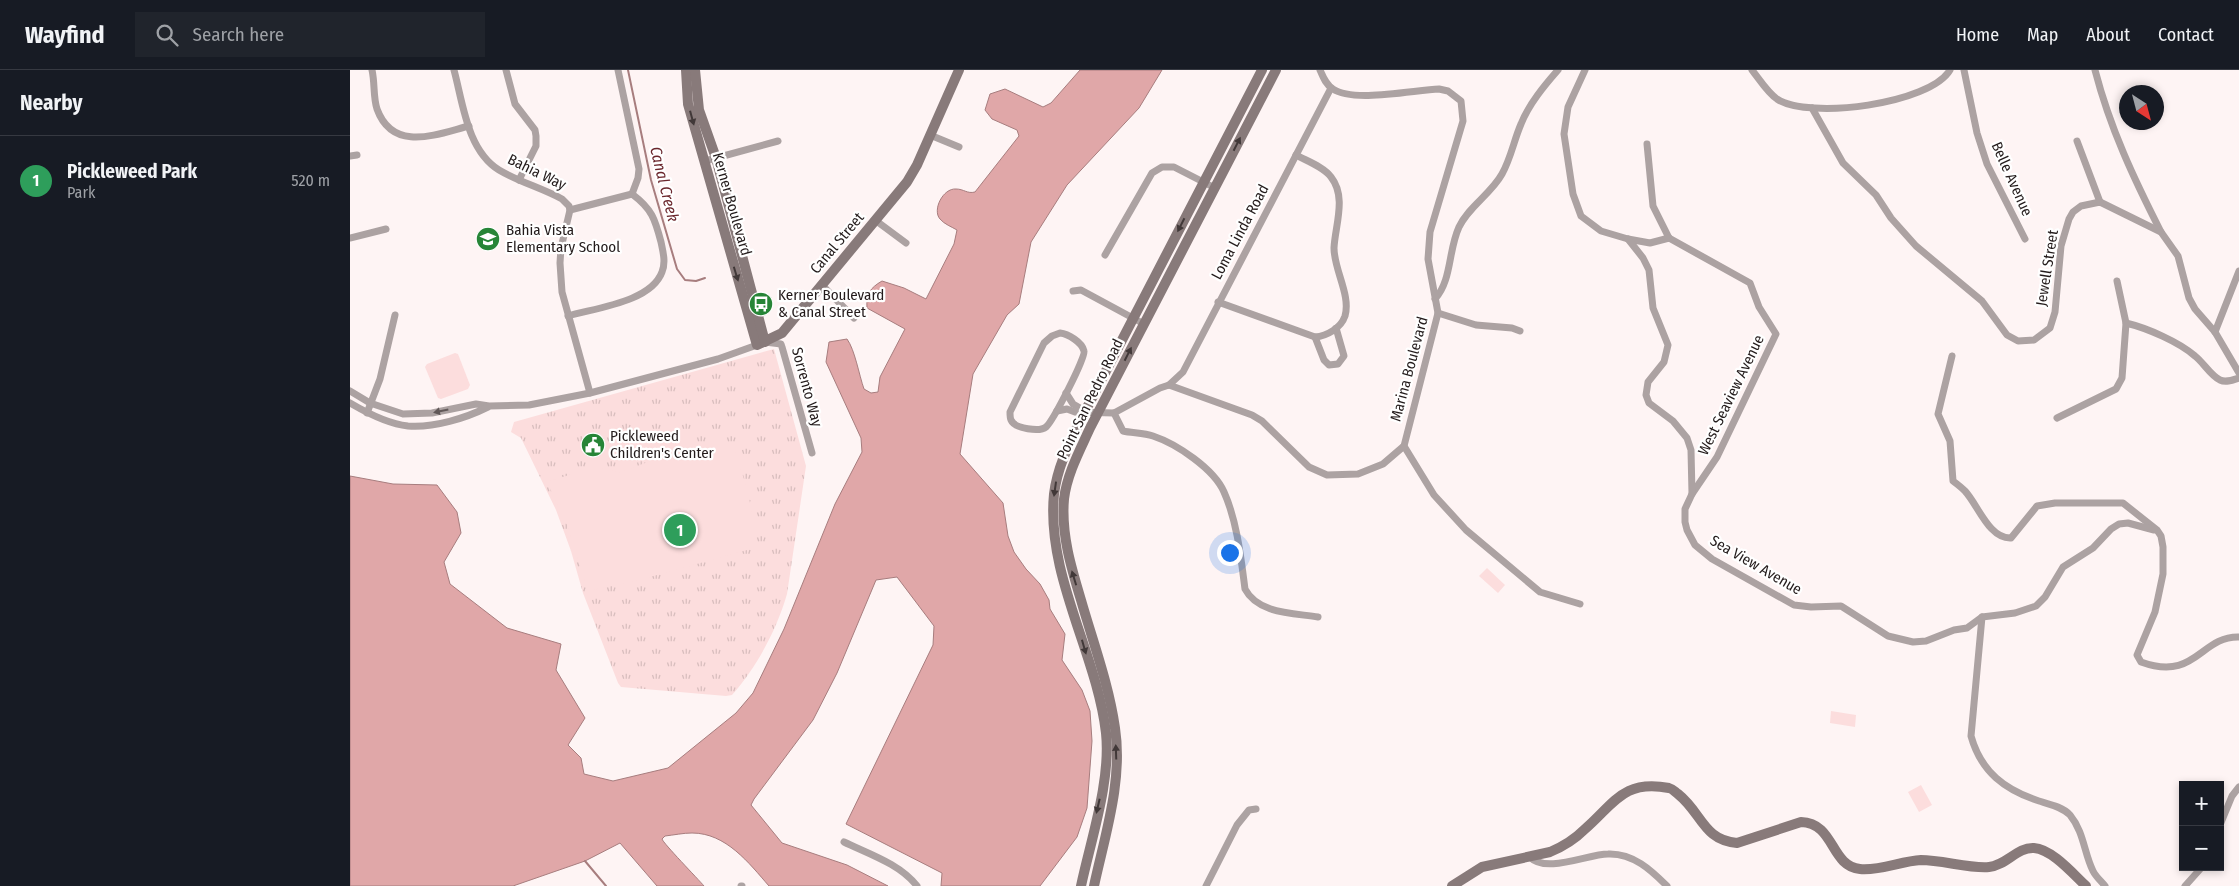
<!DOCTYPE html>
<meta charset="utf-8">
<style>
:root{--surface:#171b24;--page:#20242c;--text:#f1f3f6;--muted:#9ea1a6;--line:#363941;--accent:#2563eb}
body{margin:0;font-family:"Fira Sans Condensed",sans-serif;background:var(--page);color:var(--text)}
.controls{position:absolute;right:15px;bottom:15px;display:grid;overflow:hidden;border-radius:0px;box-shadow:0 2px 8px #0003}
.controls button{width:45px;height:45px;display:grid;place-items:center;padding:0;border:0;border-bottom:1px solid var(--line);background:var(--surface);color:var(--text);font:25px sans-serif}
.compass{position:absolute;left:1769px;top:15px;width:45px;height:45px;border-radius:50%;background:var(--surface);box-shadow:0 2px 8px #0003;rotate:144deg}
.you{position:absolute;left:879px;top:482px;width:18px;height:18px;margin:-12px;border:4px solid #fff;border-radius:50%;background:#1a73e8;box-shadow:0 0 0 8px #1a73e833}
.badge{display:grid;place-items:center;width:32px;height:32px;border-radius:50%;background:var(--accent);color:#fff;font-size:16px;font-weight:700}
.pin{position:absolute;translate:-50% -50%;border:2px solid #fff;box-shadow:0 1px 5px #0006}
.list{margin:0;padding:0;list-style:none}
h2{display:flex;justify-content:space-between;align-items:center;height:65px;margin:0;padding:0 20px;font-size:21px}
h2 small{font-size:16px;font-weight:400;color:var(--muted)}
.list li{display:grid;grid-template-columns:32px 1fr auto;gap:15px;align-items:center;box-sizing:border-box;height:90px;padding:0 20px;border-top:1px solid var(--line)}
.list b{display:block;font-size:19px;white-space:nowrap}
.list p{margin:0;font-size:16px;white-space:nowrap;color:var(--muted)}
.list em{font-size:16px;font-style:normal;color:var(--muted)}
.icon{flex:none;width:28px;height:28px;fill:none;stroke:currentColor;stroke-width:2;stroke-linecap:round;stroke-linejoin:round}
.map{position:relative;flex:none;width:1889px;height:816px;overflow:hidden}
header{display:flex;align-items:center;gap:30px;box-sizing:border-box;height:70px;padding:0 25px;background:var(--surface);border-bottom:1px solid var(--line)}
header strong{font-size:24px}
nav{display:flex;gap:28px;margin-inline-start:auto;font-size:18px}
.search{width:350px;height:45px;background:var(--page);display:flex;align-items:center;gap:12px;box-sizing:border-box;padding:0 18px;border-radius:0px;color:var(--muted);font-size:19px}
main{display:flex}
aside{flex:1;background:var(--surface)}
.map>svg:first-child{display:block}
.grass{fill:url(#grass-tufts)}
.pitch{fill:#fcdddd}
.water{fill:#e0a7a8;stroke:#a77d7e}
.lines{fill:none;stroke-linecap:round;stroke-linejoin:round}
.stream{stroke:#a77d7e;stroke-width:2}
.street{stroke:#aca2a2;stroke-width:7}
.secondary{stroke:#887a7a;stroke-width:10}
.oneway{fill:#413838}
.oneway2{fill:#615858}
.labels{text-anchor:middle;stroke-width:4.5;stroke-linejoin:round;paint-order:stroke}
.street-label{font-size:15px;fill:#231b1b;stroke:#fff}
.poi-label{font-size:15px;fill:#231b1b;stroke:#fff;text-anchor:start}
.water-label{font-size:16px;font-style:italic;fill:#6b272d;stroke:#fff}
</style>
<header>
<strong>Wayfind</strong>
<div class="search"><svg class="icon" aria-label="search" viewBox="0 0 24 24"><circle cx="10" cy="10" r="6"/><path d="M15 15l6 6"/></svg>Search here</div>
<nav><a>Home</a><a>Map</a><a>About</a><a>Contact</a></nav>
</header>
<main>
<aside>
<h2>Nearby<small></small></h2>
<ul class="list">
<li><span class="badge" style="background:#2e9e5b">1</span><div><b>Pickleweed Park</b><p>Park</p></div><em>520 m</em></li>
</ul>
</aside>
<div class="map">
<svg width="1889" height="816" viewBox="0 0 1889 816">
<defs>
<pattern id="grass-tufts" width="24" height="20" patternUnits="userSpaceOnUse" patternTransform="scale(1.25)"><rect width="24" height="20" fill="#fcdddd"/><path d="M3 7l-1-3M5 7V3M7 7l1-3M15 17l-1-3M17 17v-4M19 17l1-3" fill="none" stroke="#d8bdbd"/></pattern>
</defs>
<rect width="100%" height="100%" fill="#fef4f4"/>
<path class="grass" d="M424,279L456,396L437,524C427,559 407,597 382,625L376,626L271,617L268,613L233,523L221,481L206,440L171,368L161,362L164,352Z"/>
<g class="pitch">
<polygon points="105,283 108,284 120,315 118,319 91,329 88,328 75,297 77,294"/>
<path d="M360,369H368L383,374L398,422L408,477L289,510L238,521L217,455L197,412C214,407 233,399 251,398C259,398 263,403 271,402L303,390L337,384Z"/>
<polygon points="1137,498 1155,515 1148,523 1129,506"/>
<polygon points="1481,641 1506,645 1505,657 1480,653"/>
<polygon points="1571,715 1582,735 1569,742 1558,722"/>
</g>
<path class="water" d="M730,0H812L789,38L717,115L681,172L669,234L657,245L623,304L610,384L653,433L658,466L664,482L676,499L690,514L699,530L700,539L715,564L712,590L732,620L740,641L742,671L737,738L727,767L690,816H591L592,803L496,754L583,575L584,556L547,507L526,510L487,603L463,650L404,729L401,735L432,773L497,795L538,816H419C399,793 376,763 342,763C333,763 324,765 315,766L312,769C313,773 348,809 354,816H307L270,773L235,791L163,816H0V406L43,414L87,415L107,442L111,463L94,492L100,514L157,558L211,574L206,600L235,648L218,675L231,688L234,704L263,711L318,698L386,643L403,623L434,559L485,434L512,382L511,368L476,292L479,272L497,269C505,280 509,305 514,319L521,323L528,322L530,307L555,259L517,238C516,224 520,218 532,211L554,218L576,229L604,174L607,160C602,157 594,154 590,149C582,140 593,118 606,119C614,119 617,124 625,122L669,66L667,60L642,49L635,40L640,24L655,19L693,37L701,33Z"/>
<g class="lines">
<g class="stream">
<polyline points="278,0 301,110 327,199 335,210 346,211 355,208"/>
<polyline points="235,791 256,816"/>
</g>
<g class="street">
<path d="M22,0C25,13 23,27 27,39C43,83 87,64 119,56"/>
<path d="M104,0C113,33 117,80 149,100C169,112 192,118 212,129L219,136L220,140L211,178L210,193L212,222L240,323"/>
<polyline points="156,0 165,34 185,60 186,66 186,76 169,110"/>
<polyline points="268,0 289,99 288,108 282,124"/>
<polyline points="1235,0 1218,37 1214,64 1223,124 1231,146 1251,161 1278,169 1300,173 1319,168"/>
<path d="M1402,0C1410,10 1417,22 1427,29C1459,50 1580,34 1600,0"/>
<polyline points="1614,0 1627,63 1637,94 1675,169"/>
<path d="M1745,0C1760,58 1784,109 1811,162"/>
<polyline points="1462,38 1493,93 1526,125 1541,148 1566,176 1632,231 1657,265 1668,271 1684,270 1700,258 1705,242 1711,176 1719,149 1723,142 1731,136 1750,132 1811,162 1828,186 1839,228 1845,239 1865,262 1889,303"/>
<polyline points="580,65 609,77"/>
<polyline points="1727,71 1750,132"/>
<polyline points="1297,74 1303,136 1319,168"/>
<polyline points="0,86 7,85"/>
<polyline points="355,91 428,71"/>
<polyline points="525,150 556,173"/>
<polyline points="0,168 36,159"/>
<polyline points="1319,168 1400,213 1409,237 1426,264 1367,387 1342,424"/>
<polyline points="1278,169 1293,188 1299,200 1303,238 1318,275 1314,292 1298,312 1296,325 1299,333 1323,351 1337,368 1341,380 1342,424 1335,439 1335,452 1337,460 1345,475 1362,489 1444,535 1461,537 1491,536 1538,566 1563,572 1576,571 1604,560 1617,558 1632,547"/>
<polyline points="755,185 802,103 812,97 824,97 865,118"/>
<polyline points="1767,211 1776,253"/>
<polyline points="472,215 504,248"/>
<polyline points="723,221 731,220 794,254"/>
<path d="M1085,229C1102,210 1098,181 1109,157C1119,136 1141,124 1152,104C1161,88 1164,70 1171,54C1179,34 1194,16 1208,0"/>
<path d="M868,232L965,267C977,266 991,258 995,246C1001,225 984,200 984,178C985,156 997,127 981,107C974,97 957,91 946,85"/>
<polyline points="1088,243 1126,255 1162,258 1170,261"/>
<path d="M218,246C245,238 301,232 312,202C316,192 313,182 311,172C305,149 302,139 282,124L220,140"/>
<polyline points="1865,262 1889,201"/>
<path d="M710,263C718,264 732,272 734,281C736,287 703,351 696,357C690,362 665,359 661,350C660,348 660,344 660,342L694,273L702,266Z"/>
<polyline points="965,267 974,290 979,295 988,294 994,286 986,258"/>
<polyline points="415,272 431,274 432,277 462,383"/>
<path d="M1602,286L1588,344L1600,371L1603,411C1607,414 1611,417 1615,421C1628,435 1639,469 1661,468L1687,436L1705,433H1773L1807,460L1811,466L1813,477V504L1805,542L1787,585L1791,592C1846,612 1850,566 1889,567"/>
<polyline points="819,315 833,302 981,18"/>
<polyline points="0,321 20,333 53,344 82,343 126,334 139,336 179,335 240,323 368,289 407,275"/>
<polyline points="716,323 723,334 735,341"/>
<path d="M0,333C17,343 38,354 58,356C84,358 116,348 138,337"/>
<path d="M707,341L717,339L725,342L764,343L810,318L819,315L902,345L912,351L959,397L977,405L1008,404L1033,394L1054,376L1088,243L1078,189L1080,162L1113,51L1111,31L1098,21L1089,19C1064,20 1003,33 983,19C976,15 973,7 970,0"/>
<polyline points="17,343 30,309 45,245"/>
<path d="M764,343L773,361C782,363 794,363 803,366C827,374 864,399 874,422C887,451 891,488 895,519C908,544 944,543 968,547"/>
<path d="M1707,348L1766,319L1772,308L1776,253C1797,258 1829,272 1845,286C1853,292 1861,306 1870,310C1876,313 1883,310 1889,308"/>
<polyline points="1054,376 1084,425 1116,460 1190,522 1230,534"/>
<polyline points="1870,755 1882,726 1889,717"/>
<path d="M494,772C519,784 550,794 567,816"/>
<path d="M1180,787C1196,804 1238,784 1258,784C1283,783 1301,800 1317,816"/>
<polyline points="391,816 392,816"/>
<polyline points="856,816 887,755 899,740 906,739"/>
<path d="M1755,816C1751,811 1746,807 1743,801C1734,783 1734,762 1720,745C1713,737 1699,734 1689,731C1655,720 1631,702 1621,666L1632,547L1665,543L1686,536L1695,527L1713,497L1743,478L1761,459L1769,454L1778,453L1804,460"/>
<polyline points="1835,816 1852,797"/>
</g>
<g class="secondary">
<polyline points="336,0 338,34 407,275 432,263 557,112 567,95 609,0"/>
<polyline points="345,0 349,40 366,88 415,272"/>
<path d="M731,816C741,769 761,711 756,663C747,584 696,506 704,424C707,399 718,376 729,353L912,0"/>
<path d="M744,816C755,765 773,711 765,658C759,615 743,572 731,530C721,497 711,464 714,429C717,404 730,380 740,358L926,0"/>
<path d="M1102,816L1132,797L1200,782C1212,777 1225,769 1235,759C1264,734 1273,709 1319,718C1323,719 1325,722 1328,724C1352,743 1353,770 1387,773L1451,752C1485,753 1480,796 1510,799C1530,801 1551,791 1571,790C1592,790 1621,799 1639,797C1657,795 1667,777 1684,778C1702,779 1724,805 1736,816"/>
</g>
</g>
<defs><path id="oneway-solid" d="M-6-.8H1V-3.2L6.5 0L1 3.2V.8H-6Z" transform="scale(1.25)"/></defs>
<g class="oneway">
<use href="#oneway-solid" transform="translate(342 48) rotate(75)"/>
<use href="#oneway-solid" transform="translate(887 74) rotate(-63)"/>
<use href="#oneway-solid" transform="translate(831 155) rotate(117)"/>
<use href="#oneway-solid" transform="translate(386 204) rotate(73)"/>
<use href="#oneway-solid" transform="translate(778 284) rotate(-63)"/>
<use href="#oneway-solid" transform="translate(705 419) rotate(98)"/>
<use href="#oneway-solid" transform="translate(724 508) rotate(-107)"/>
<use href="#oneway-solid" transform="translate(734 577) rotate(74)"/>
<use href="#oneway-solid" transform="translate(766 682) rotate(-92)"/>
<use href="#oneway-solid" transform="translate(748 736) rotate(103)"/>
</g>
<use class="oneway2" href="#oneway-solid" transform="translate(91 341) rotate(168)"/>
<defs>
<g id="school-disc" transform="scale(1.25)"><circle r="9.5" fill="#278537" stroke="#fff"/><path d="M0-5L7-2L0 1L-7-2ZM-4 1L0 2.5L4 1V4Q0 6-4 4Z" fill="#fff"/></g>
<g id="bus-disc" transform="scale(1.25)"><circle r="9.5" fill="#278537" stroke="#fff"/><path d="M-5-6H5V4H4V6H2V4H-2V6H-4V4H-5ZM-3.5-4V0h7V-4ZM-3.5 1.2v1.5H-2V1.2ZM2 1.2v1.5H3.5V1.2Z" fill="#fff"/></g>
<g id="civic-disc" transform="scale(1.25)"><circle r="9.5" fill="#278537" stroke="#fff"/><path d="M-.6-6.5H3V-4.5H.6V-3L4-1V1h2V6H-6V1h2V-1L-.6-3ZM-1.2 2.5V6h2.4V2.5Z" fill="#fff"/></g>
</defs>
<g fill-rule="evenodd">
<use href="#school-disc" x="138" y="169"/>
<use href="#bus-disc" x="411" y="234"/>
<use href="#civic-disc" x="243" y="375"/>
</g>
<g class="labels">
<g class="street-label">
<text transform="translate(187 102) rotate(26)" y="5">Bahia Way</text>
<text transform="translate(1662 109) rotate(66)" y="5">Belle Avenue</text>
<text transform="translate(382 134) rotate(74)" y="5">Kerner Boulevard</text>
<text transform="translate(890 162) rotate(-62)" y="5">Loma Linda Road</text>
<text transform="translate(487 173) rotate(-50)" y="5">Canal Street</text>
<text transform="translate(1697 198) rotate(-81)" y="5">Jewell Street</text>
<text transform="translate(1059 299) rotate(-75)" y="5">Marina Boulevard</text>
<text transform="translate(457 317) rotate(75)" y="5">Sorrento Way</text>
<text transform="translate(1381 325) rotate(-64)" y="5">West Seaview Avenue</text>
<text transform="translate(740 329) rotate(-64)" y="5">Point San Pedro Road</text>
<text transform="translate(1406 495) rotate(30)" y="5">Sea View Avenue</text>
</g>
<g class="poi-label">
<text x="156" y="165">Bahia Vista<tspan x="156" dy="17">Elementary School</tspan></text>
<text x="428" y="230">Kerner Boulevard<tspan x="428" dy="17">&amp; Canal Street</tspan></text>
<text x="260" y="371">Pickleweed<tspan x="260" dy="17">Children's Center</tspan></text>
</g>
<g class="water-label">
<text transform="translate(315 114) rotate(76)" y="6">Canal Creek</text>
</g>
</g>
</svg>
<div class="controls">
<button>+</button>
<button>−</button>
</div>
<svg class="compass" viewBox="-18 -18 36 36"><path d="M0-13l5 13h-10z" fill="#e53935"/><path d="M0 13l5-13h-10z" fill="#9ea1a6"/></svg>
<div class="you"></div>
<div class="pin badge" style="left:330px;top:460px;background:#2e9e5b">1</div>
</div>
</main>
